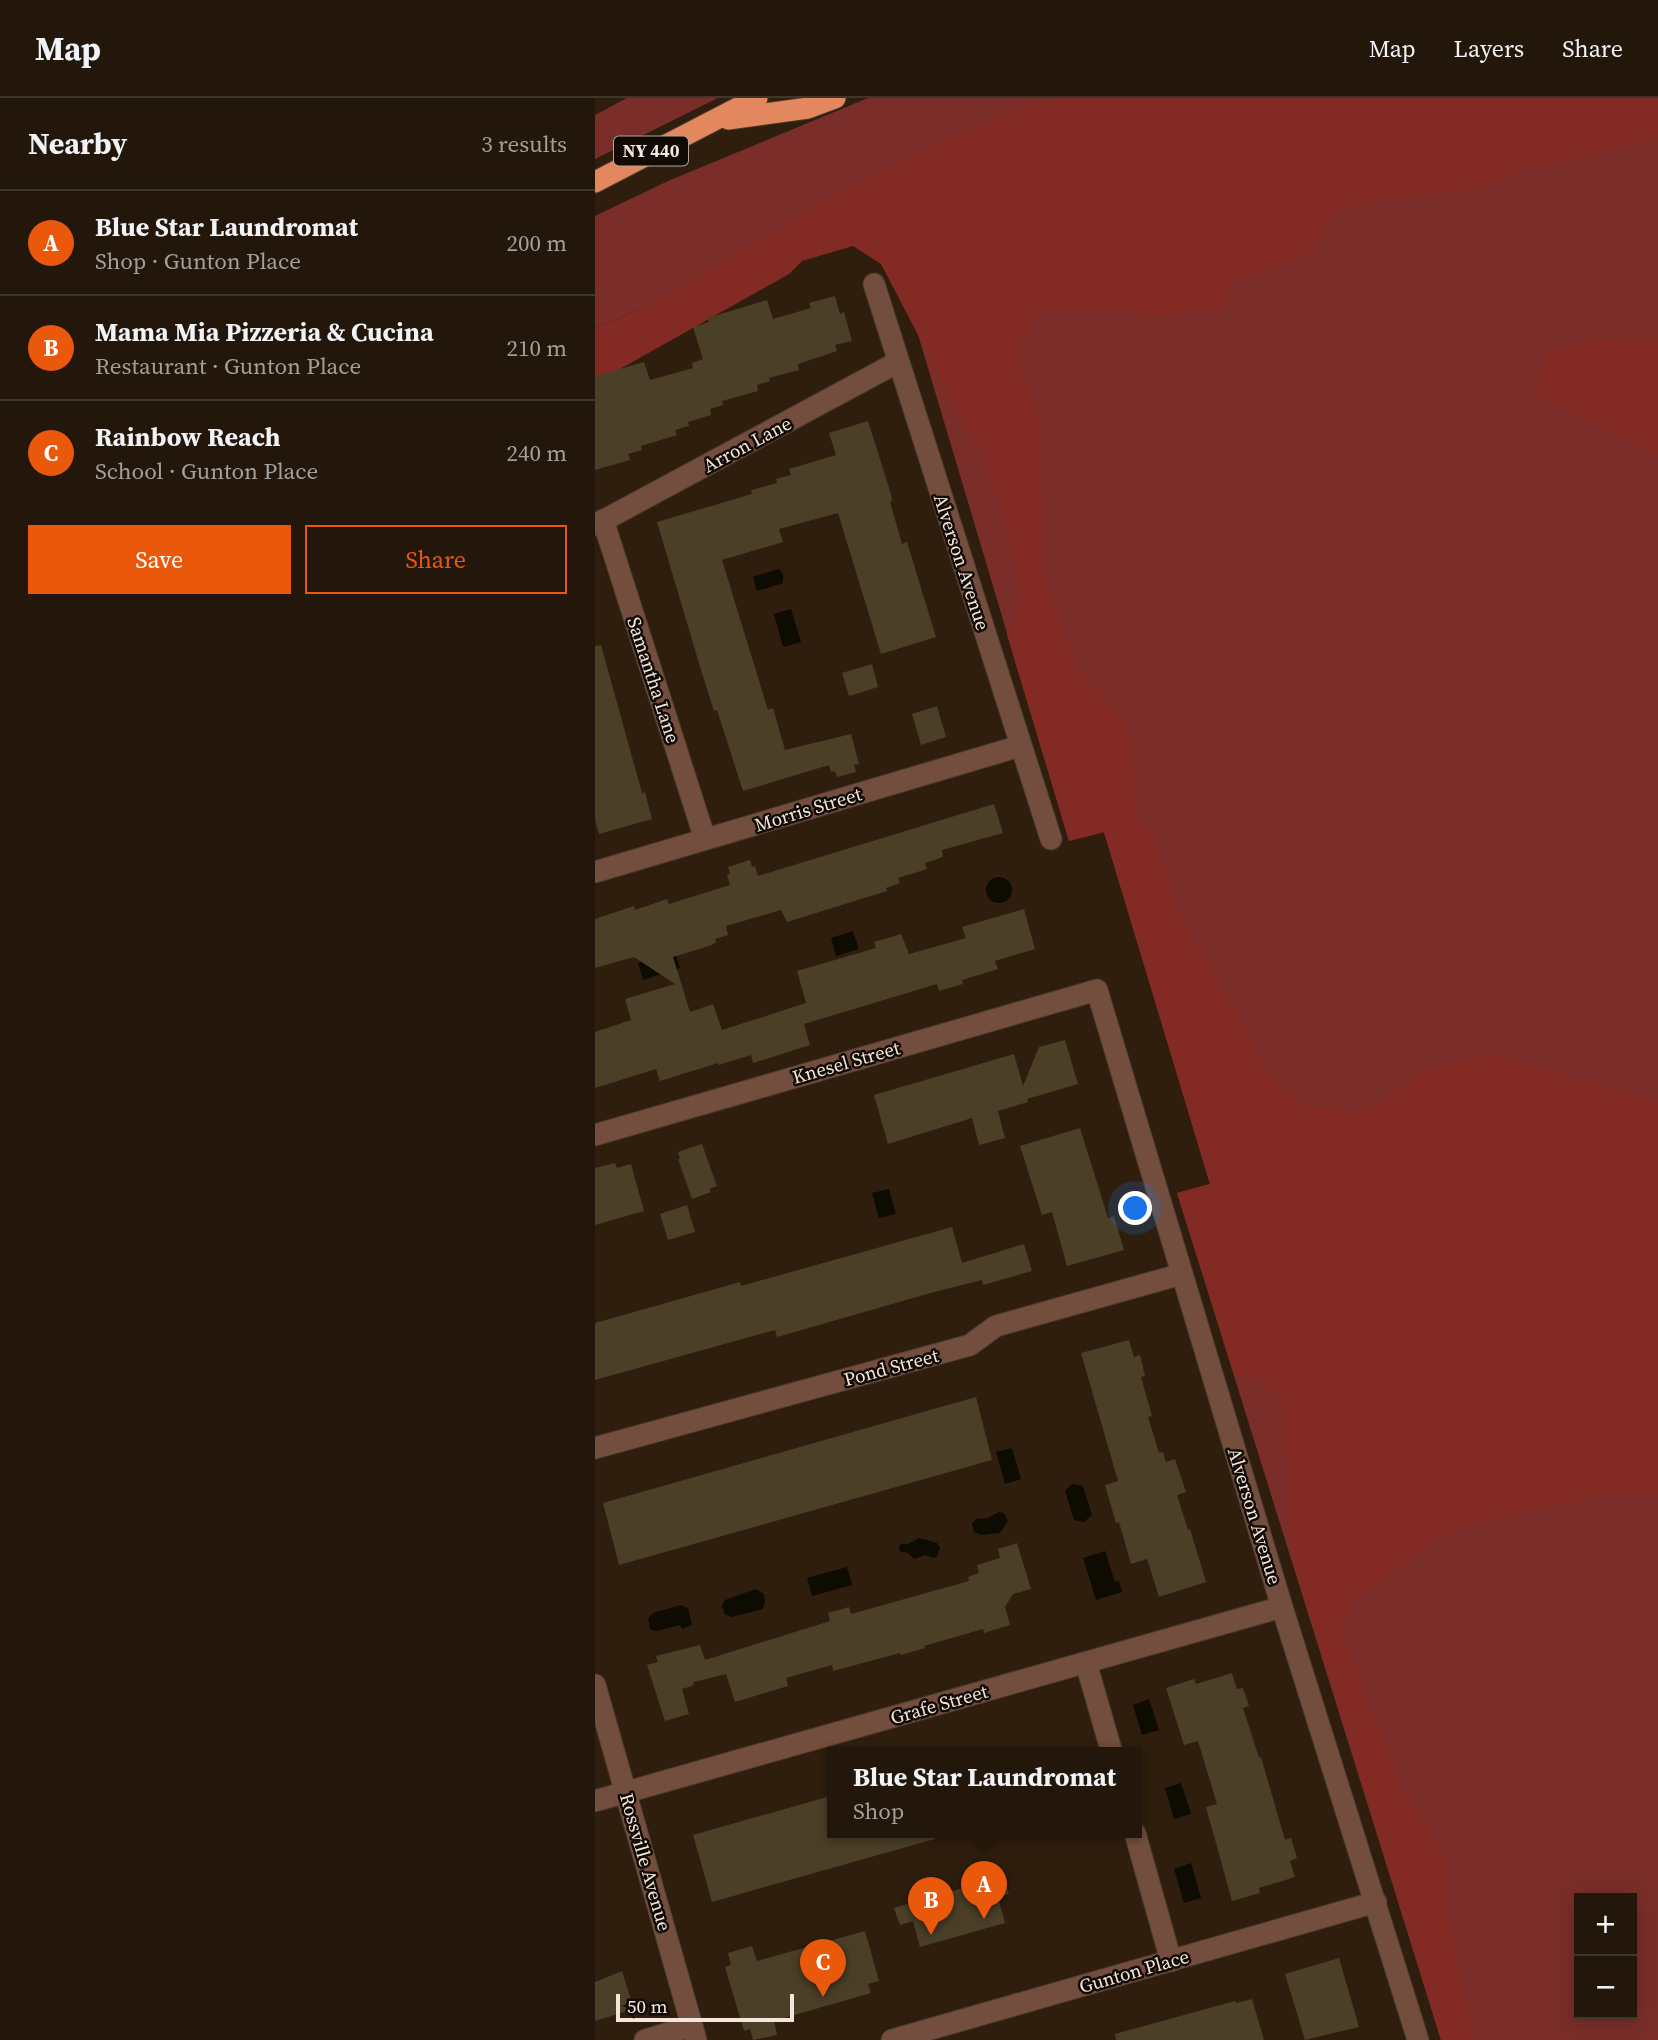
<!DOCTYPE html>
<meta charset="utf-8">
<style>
:root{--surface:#23160a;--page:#2f2318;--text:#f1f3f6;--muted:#a39f9c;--line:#40352b;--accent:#ea580c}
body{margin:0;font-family:"Source Serif 4",serif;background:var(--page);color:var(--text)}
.controls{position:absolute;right:21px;bottom:21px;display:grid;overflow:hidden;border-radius:0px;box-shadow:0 4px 18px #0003}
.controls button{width:63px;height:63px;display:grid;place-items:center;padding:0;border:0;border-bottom:2px solid var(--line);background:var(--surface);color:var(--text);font:35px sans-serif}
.scale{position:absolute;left:21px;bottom:18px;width:178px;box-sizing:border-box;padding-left:7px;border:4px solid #f3e7dc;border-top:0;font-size:19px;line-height:24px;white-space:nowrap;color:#f3e7dc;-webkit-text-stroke:5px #120a04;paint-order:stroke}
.you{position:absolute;left:541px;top:1111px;width:24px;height:24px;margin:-18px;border:5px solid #fff;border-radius:50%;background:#1a73e8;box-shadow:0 0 0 10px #1a73e833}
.badge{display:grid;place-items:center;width:46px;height:46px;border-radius:50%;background:var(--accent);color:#fff;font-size:23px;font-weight:700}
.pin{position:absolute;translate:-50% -58px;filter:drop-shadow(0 2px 4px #0008)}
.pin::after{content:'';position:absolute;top:37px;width:24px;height:21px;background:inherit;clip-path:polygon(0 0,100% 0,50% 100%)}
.popup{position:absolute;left:232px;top:1649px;width:315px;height:91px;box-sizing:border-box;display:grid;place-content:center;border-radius:0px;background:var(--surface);filter:drop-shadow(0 2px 5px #0005);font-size:23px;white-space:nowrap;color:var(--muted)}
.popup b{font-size:26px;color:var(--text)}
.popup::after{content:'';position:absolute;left:50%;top:100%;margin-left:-14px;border:14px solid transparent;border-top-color:var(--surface)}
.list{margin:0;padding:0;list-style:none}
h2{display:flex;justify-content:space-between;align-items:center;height:91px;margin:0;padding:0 28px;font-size:30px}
h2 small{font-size:23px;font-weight:400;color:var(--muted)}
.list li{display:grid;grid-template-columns:46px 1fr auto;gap:21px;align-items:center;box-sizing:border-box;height:105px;padding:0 28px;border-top:2px solid var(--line)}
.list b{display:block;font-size:26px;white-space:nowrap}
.list p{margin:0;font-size:23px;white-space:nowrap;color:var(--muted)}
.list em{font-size:23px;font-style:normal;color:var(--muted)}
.actions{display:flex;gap:14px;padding:21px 28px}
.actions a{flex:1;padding:16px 0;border:2px solid var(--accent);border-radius:0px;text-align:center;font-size:24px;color:var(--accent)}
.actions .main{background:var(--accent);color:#fff}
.map{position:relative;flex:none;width:1063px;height:1942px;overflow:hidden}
header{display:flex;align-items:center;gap:42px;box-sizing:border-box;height:98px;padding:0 35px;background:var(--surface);border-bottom:2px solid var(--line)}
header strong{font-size:33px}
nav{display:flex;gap:38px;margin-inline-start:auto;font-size:24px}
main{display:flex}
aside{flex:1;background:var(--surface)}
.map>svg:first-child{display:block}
.green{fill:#7b2e29;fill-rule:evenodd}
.forest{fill:#842a25}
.water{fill:#0e0b02}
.building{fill:#4b3f28}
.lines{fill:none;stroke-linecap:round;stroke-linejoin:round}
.minor-casing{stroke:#4a3a2a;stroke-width:23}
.highway-casing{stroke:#4a3a2a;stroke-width:23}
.minor{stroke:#734e3e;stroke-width:21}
.highway{stroke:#e3885e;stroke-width:21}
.labels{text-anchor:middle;stroke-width:5;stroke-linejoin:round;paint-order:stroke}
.shield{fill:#120a04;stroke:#b0a59b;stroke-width:2}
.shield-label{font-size:18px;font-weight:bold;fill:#f3e7dc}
.street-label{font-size:19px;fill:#f3e7dc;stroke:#120a04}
</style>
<header>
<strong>Map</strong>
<nav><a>Map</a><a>Layers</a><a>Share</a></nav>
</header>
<main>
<aside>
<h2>Nearby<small>3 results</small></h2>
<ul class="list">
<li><span class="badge">A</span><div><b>Blue Star Laundromat</b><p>Shop · Gunton Place</p></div><em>200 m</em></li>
<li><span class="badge">B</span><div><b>Mama Mia Pizzeria &amp; Cucina</b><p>Restaurant · Gunton Place</p></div><em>210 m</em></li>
<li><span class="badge">C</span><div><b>Rainbow Reach</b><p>School · Gunton Place</p></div><em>240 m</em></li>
</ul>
<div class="actions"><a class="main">Save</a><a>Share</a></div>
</aside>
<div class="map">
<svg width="1063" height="1942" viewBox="0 0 1063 1942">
<rect width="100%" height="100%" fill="#2f1e0d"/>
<g class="green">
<polygon points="32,0 123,0 0,61 0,17"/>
<path d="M273,0H1063V1942H846L582,1095L615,1086L509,734L474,743L322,233L274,79L46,211L0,230V118L73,83ZM984,1800H1037V1916H984Z"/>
</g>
<g class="forest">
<path d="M463,0H1063V41L924,74L891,90L786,103L739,114L717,155L641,184L624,213L558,218L490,212L443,214L422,254L446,322L448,476L483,570L535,628L542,718L560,739L580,805L676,978L713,1009L772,1012L832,971L900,955L1063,1004V1397H1010L863,1429L757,1503L747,1533L804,1681L854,1767L852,1812L879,1942H846L697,1458L686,1306C674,1284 661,1281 639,1275L582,1095L615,1086L509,734L474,743L412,537L426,496L408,420L392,369L286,166L258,148L207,163L194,176L0,285V230L46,211L263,83L405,17Z"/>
<polygon points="1063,240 1063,358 938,297 949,253 992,242"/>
</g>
<g class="water">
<polygon points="184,471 188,476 188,485 162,493 158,479"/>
<polygon points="196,511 206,544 188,549 179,516"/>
<circle cx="404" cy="792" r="13"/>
<polygon points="258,833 264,851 241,858 236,840"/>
<polygon points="80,854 85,870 48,882 43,865"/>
<polygon points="294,1091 301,1116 284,1120 277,1095"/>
<polygon points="417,1350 426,1381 410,1386 401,1354"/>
<polygon points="477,1386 488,1388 497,1417 489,1424 479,1422 470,1393"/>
<polygon points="404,1414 409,1415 413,1423 405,1435 386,1437 379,1434 377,1425 381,1421 393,1420"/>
<polygon points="324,1440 342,1445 345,1450 342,1458 339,1460 330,1457 319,1461 313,1455 304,1453 305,1446 313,1446"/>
<polygon points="510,1453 520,1484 524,1483 527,1494 501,1502 488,1460"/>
<polygon points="252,1469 257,1487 217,1498 212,1480"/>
<polygon points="161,1491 169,1496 170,1503 168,1511 136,1519 130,1516 127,1508 130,1502"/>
<polygon points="86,1507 93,1510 97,1527 87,1531 85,1527 62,1533 55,1531 53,1520 58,1515"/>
<polygon points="554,1601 564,1632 547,1637 538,1607"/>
<polygon points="586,1685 596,1716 579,1721 570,1690"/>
<polygon points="596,1765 606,1800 589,1805 579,1771"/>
</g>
<g class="building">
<polygon points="240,198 245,216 249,214 257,243 240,247 242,253 203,266 204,272 174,280 175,283 162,287 163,293 127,303 128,307 115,311 116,317 93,324 94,328 80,332 82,337 46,348 47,352 33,356 35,362 0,372 0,278 49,264 55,282 98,270 97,265 108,261 98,229 114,224 112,220 172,202 178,221 216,210 214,205"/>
<polygon points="273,323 296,396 297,402 295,404 307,446 312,444 341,539 286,556 243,415 184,431 188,444 127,462 173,612 178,610 190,652 256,636 264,666 259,667 261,674 242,679 240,673 236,674 234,667 148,693 122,612 119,613 106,572 62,424 157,396 156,392 182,385 181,381 196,377 194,371 241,357 234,335"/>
<polygon points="6,547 47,695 50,694 57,721 4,736 0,722 0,548"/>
<polygon points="277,566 283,589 254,598 247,575"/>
<polygon points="342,608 351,639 326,647 317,616"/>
<polygon points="399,706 408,735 347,752 348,759 330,765 332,771 303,780 305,785 291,790 292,793 192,824 186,812 131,828 133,837 120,841 121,844 117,847 78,859 95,914 118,906 127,932 211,905 202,873 281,850 279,844 306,836 314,856 371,840 367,829 429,811 440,851 400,863 403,871 367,882 368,886 344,893 342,886 209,926 215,947 158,965 156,957 124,967 123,965 65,983 61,971 0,990 0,934 36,922 30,901 80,886 39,859 0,870 0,821 39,808 40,812 72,801 74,806 135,787 132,776 135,776 133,769 155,762 157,769 160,768 163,778"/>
<polygon points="470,942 483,986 432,1001 433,1004 403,1013 410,1040 384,1047 377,1020 293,1046 279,997 419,956 428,988 444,949"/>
<polygon points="485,1030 513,1120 519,1118 529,1152 472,1168 457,1114 447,1117 425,1048"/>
<polygon points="107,1046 122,1088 114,1091 116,1094 97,1101 83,1061 85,1061 83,1054"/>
<polygon points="20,1065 22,1070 36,1066 49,1113 0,1127 0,1070"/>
<polygon points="92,1107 100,1134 73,1142 65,1116"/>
<polygon points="357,1129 367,1165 429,1146 437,1173 388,1187 387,1182 339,1194 182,1239 180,1232 0,1282 0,1225 145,1184 146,1188"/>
<polygon points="534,1242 539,1259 545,1257 550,1278 546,1279 557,1318 553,1319 564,1355 568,1354 571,1364 580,1361 591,1394 582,1397 593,1432 595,1431 611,1484 564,1499 552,1461 536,1466 524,1424 521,1425 510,1387 523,1383 486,1255"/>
<polygon points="381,1299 397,1362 24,1467 8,1405"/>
<polygon points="422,1445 436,1491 418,1496 410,1509 415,1527 389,1535 388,1531 329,1548 330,1550 306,1557 305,1555 238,1573 237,1567 191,1580 193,1588 140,1604 131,1576 99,1584 97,1588 87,1591 94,1616 70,1623 52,1567 63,1564 61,1558 105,1547 110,1562 235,1523 233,1515 254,1509 256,1516 374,1483 373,1479 384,1475 382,1467 405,1460 403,1451"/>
<polygon points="637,1575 642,1591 648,1590 654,1608 648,1610 664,1660 666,1659 690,1742 696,1740 702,1760 695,1763 700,1779 664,1790 665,1795 637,1803 611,1709 622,1706 603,1643 589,1647 571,1590 599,1581 601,1586"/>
<polygon points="232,1699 237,1714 237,1735 339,1735 340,1741 117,1804 98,1737"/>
<polygon points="409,1778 414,1796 403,1799 410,1825 325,1849 318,1823 305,1827 299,1810"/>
<polygon points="270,1833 284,1883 273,1886 276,1895 179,1923 182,1937 158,1942 155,1931 149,1933 130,1869 136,1867 133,1855 157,1848 162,1863"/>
<polygon points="744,1860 764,1929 710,1942 690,1876"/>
<polygon points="27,1873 39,1911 0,1923 0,1884"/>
<polygon points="657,1901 669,1942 521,1942 520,1936 640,1903 641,1905"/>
</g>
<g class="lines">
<g class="minor-casing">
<g id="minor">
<polyline points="279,186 456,741"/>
<polyline points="8,422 110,741"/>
<polyline points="0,427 303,264"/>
<polyline points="0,774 425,648"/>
<polyline points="0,1037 502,892 687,1509 823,1942"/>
<polyline points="0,1350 375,1247 401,1228 587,1176"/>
<polyline points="491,1565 517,1655"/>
<polyline points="0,1587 101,1942"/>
<polyline points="0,1703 687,1509"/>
<polyline points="540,1735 576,1863"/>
<polyline points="50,1942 97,1928"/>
<polyline points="297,1942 781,1804"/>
</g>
</g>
<g class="highway-casing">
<g id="highway">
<polyline points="133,21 213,10 240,0"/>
<polyline points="0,84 162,0"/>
</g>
</g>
<use href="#minor" class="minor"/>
<use href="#highway" class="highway"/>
</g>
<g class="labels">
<rect class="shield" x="19" y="38.5" width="74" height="29" rx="5"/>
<g class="shield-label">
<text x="56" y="59">NY 440</text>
</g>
<g class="street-label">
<text transform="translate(152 346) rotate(-28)" y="7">Arron Lane</text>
<text transform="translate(367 464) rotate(72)" y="7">Alverson Avenue</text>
<text transform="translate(59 582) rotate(72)" y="7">Samantha Lane</text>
<text transform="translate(213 711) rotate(-17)" y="7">Morris Street</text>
<text transform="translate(251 964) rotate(-16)" y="7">Knesel Street</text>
<text transform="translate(296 1269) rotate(-15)" y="7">Pond Street</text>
<text transform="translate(660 1418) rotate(73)" y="7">Alverson Avenue</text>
<text transform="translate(344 1606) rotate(-16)" y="7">Grafe Street</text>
<text transform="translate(51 1764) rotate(74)" y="7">Rossville Avenue</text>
<text transform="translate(539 1873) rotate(-16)" y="7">Gunton Place</text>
</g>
</g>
</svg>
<div class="controls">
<button>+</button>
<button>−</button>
</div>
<div class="scale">50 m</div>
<div class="you"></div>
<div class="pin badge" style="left:389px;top:1821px">A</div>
<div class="popup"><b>Blue Star Laundromat</b>Shop</div>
<div class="pin badge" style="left:336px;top:1837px">B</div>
<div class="pin badge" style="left:228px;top:1899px">C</div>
</div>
</main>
